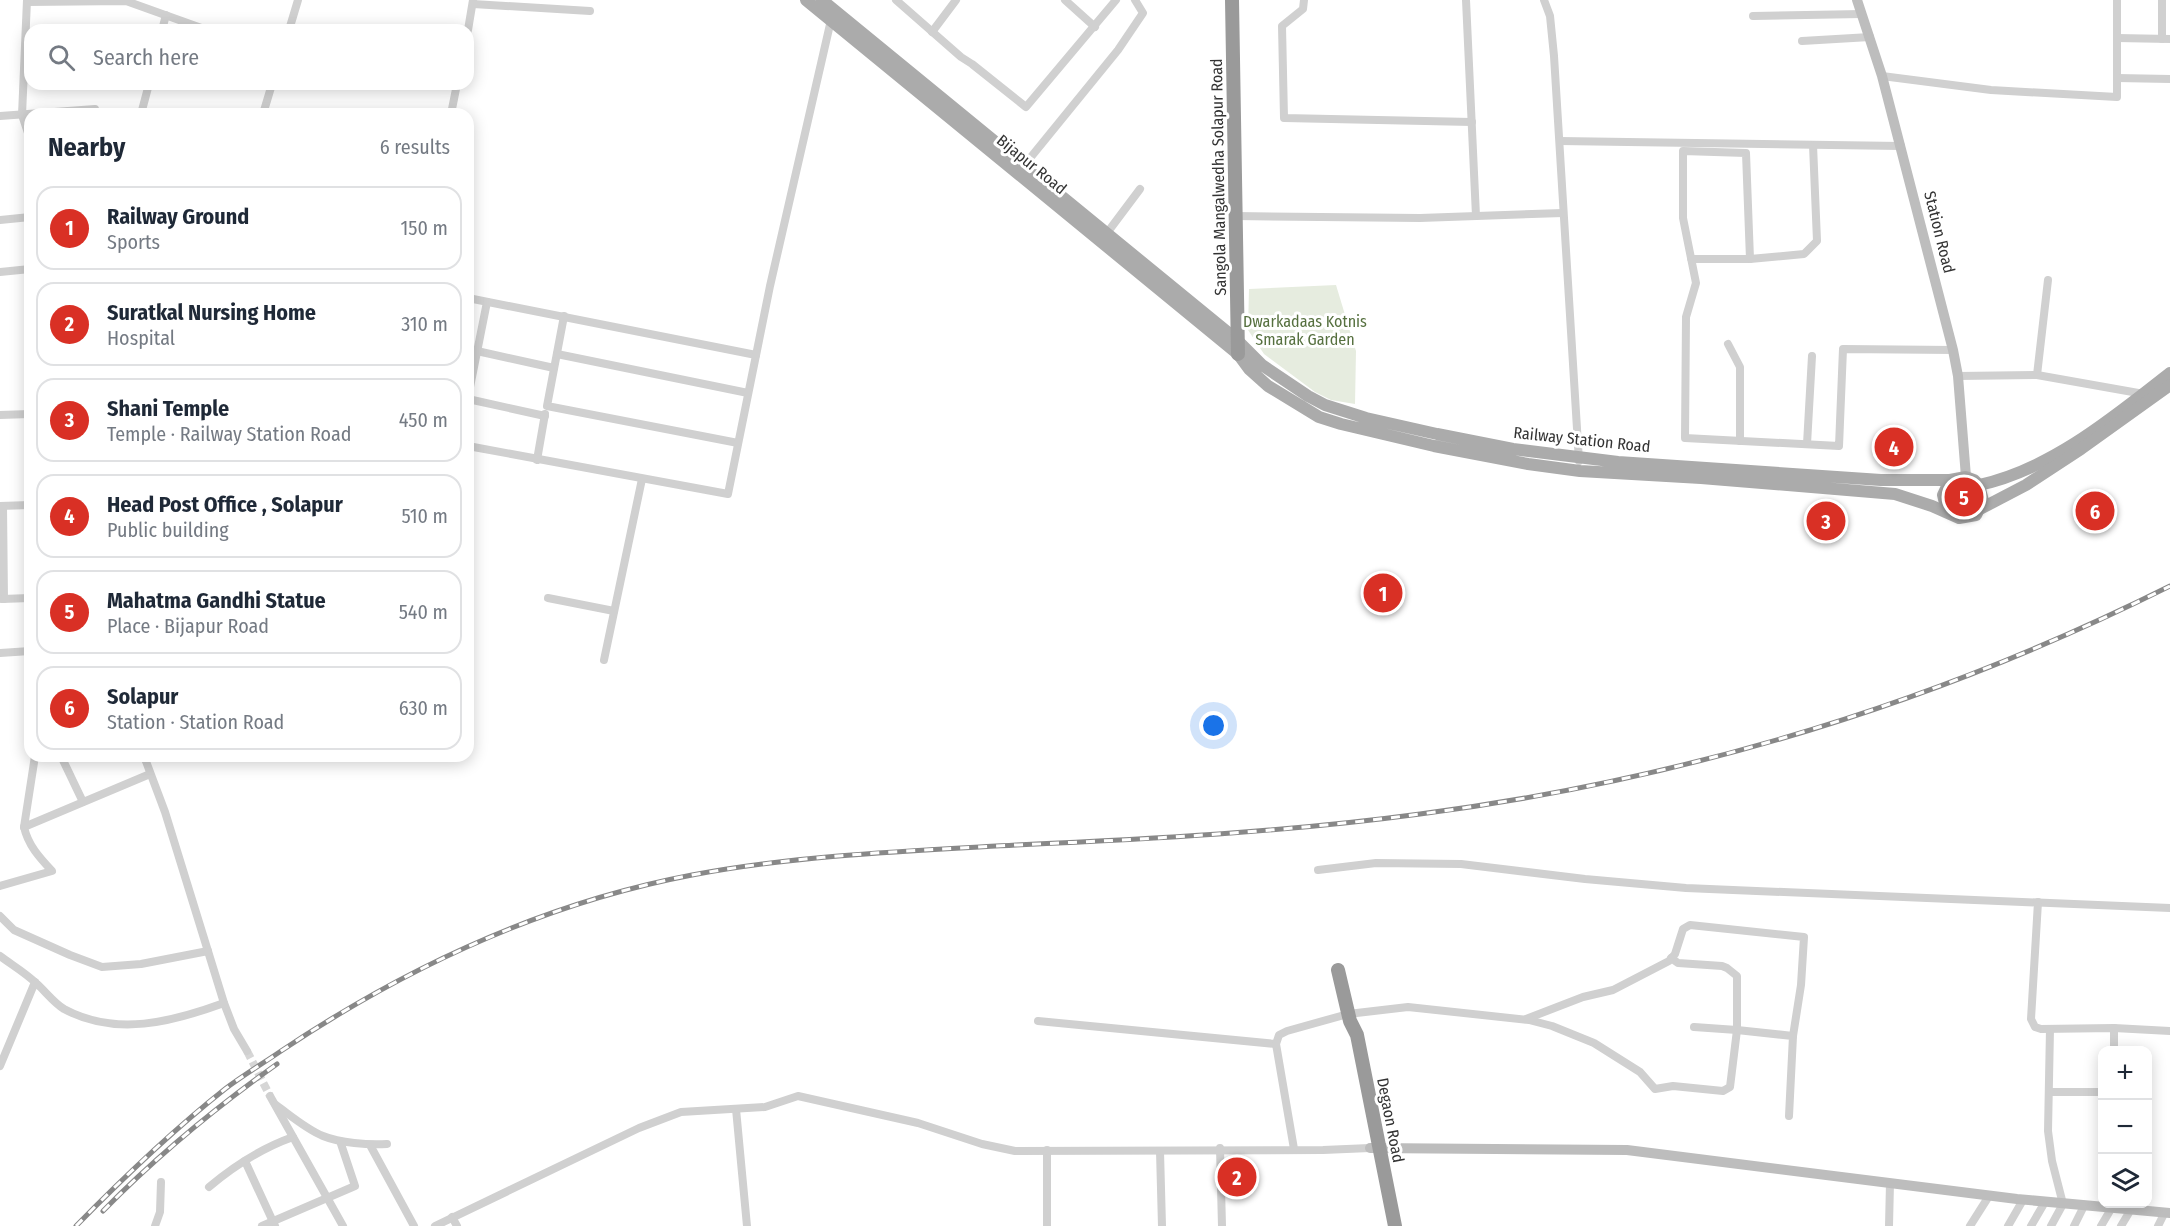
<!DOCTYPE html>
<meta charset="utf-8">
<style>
:root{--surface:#fff;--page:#f6f6f7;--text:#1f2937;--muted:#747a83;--line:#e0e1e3;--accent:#d93025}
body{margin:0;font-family:"Fira Sans Condensed",sans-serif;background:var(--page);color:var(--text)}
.controls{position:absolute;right:18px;bottom:18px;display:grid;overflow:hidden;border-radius:12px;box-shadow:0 3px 15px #0003}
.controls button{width:54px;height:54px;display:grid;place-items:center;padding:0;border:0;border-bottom:2px solid var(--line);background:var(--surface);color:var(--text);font:30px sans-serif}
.you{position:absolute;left:1214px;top:726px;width:21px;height:21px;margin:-15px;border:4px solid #fff;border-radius:50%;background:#1a73e8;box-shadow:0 0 0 9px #1a73e833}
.badge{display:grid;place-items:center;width:39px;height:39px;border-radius:50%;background:var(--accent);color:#fff;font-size:20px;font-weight:700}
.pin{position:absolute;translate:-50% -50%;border:3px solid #fff;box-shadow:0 2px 6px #0006}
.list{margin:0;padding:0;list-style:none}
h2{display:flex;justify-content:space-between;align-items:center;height:78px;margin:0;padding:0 24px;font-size:26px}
h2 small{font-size:20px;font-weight:400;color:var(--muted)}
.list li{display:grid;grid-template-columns:39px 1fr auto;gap:18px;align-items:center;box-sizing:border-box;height:84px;margin:0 12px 12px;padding:0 12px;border:2px solid var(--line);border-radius:18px}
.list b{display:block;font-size:22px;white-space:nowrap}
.list p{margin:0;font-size:20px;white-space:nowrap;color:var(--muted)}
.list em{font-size:20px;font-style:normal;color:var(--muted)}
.icon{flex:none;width:33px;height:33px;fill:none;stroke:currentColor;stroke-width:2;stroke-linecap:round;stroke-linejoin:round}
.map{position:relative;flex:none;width:2170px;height:1226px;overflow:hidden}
.search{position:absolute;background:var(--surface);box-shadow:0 3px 15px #0003;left:24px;top:24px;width:450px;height:66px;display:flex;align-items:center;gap:15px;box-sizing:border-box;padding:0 21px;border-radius:18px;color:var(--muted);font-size:22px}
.panel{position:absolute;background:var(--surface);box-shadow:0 3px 15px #0003;left:24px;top:108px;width:450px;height:654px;border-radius:18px}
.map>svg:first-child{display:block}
.green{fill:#e6ecdf}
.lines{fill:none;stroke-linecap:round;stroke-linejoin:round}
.street-tunnel{stroke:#d6d6d6;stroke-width:8;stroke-dasharray:8 4;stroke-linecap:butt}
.street{stroke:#d0d0d0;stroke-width:8}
.secondary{stroke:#bdbdbd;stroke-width:10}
.primary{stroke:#ababab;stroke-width:12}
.highway{stroke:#9a9a9a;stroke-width:14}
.rail-casing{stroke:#888;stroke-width:5}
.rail{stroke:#fff;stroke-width:3;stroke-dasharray:9;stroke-linecap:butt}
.labels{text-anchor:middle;stroke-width:6;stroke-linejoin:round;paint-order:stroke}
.street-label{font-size:16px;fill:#333;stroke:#fff}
.park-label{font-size:16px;fill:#56703f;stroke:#fff}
</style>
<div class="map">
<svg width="2170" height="1226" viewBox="0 0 2170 1226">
<rect width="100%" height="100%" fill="#fff"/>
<polygon class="green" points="1336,285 1356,351 1355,404 1331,400 1315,392 1264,354 1248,330 1249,289"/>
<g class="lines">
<polyline class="street-tunnel" points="247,1051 270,1096"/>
<g class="street">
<polyline points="27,0 22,115 30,139"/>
<polyline points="896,0 961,57 972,64 1026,107 1116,0"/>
<polyline points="1065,0 1095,27"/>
<polyline points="1304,0 1303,9 1282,26 1284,118 1472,122"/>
<polyline points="1466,0 1476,216"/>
<polyline points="1544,0 1550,16 1554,56 1579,461"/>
<polyline points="27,2 126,1 207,30"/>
<polyline points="473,4 590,11"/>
<polyline points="1753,16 1862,14"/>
<polyline points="162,30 166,15"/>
<polyline points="289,30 298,0"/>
<polyline points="468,30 473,0"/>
<polyline points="932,32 956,0"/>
<polyline points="2117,38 2170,39"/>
<polyline points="2162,39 2162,0"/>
<polyline points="1802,41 1870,37"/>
<polyline points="1882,76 1991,90 2117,97 2117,0"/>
<polyline points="2117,78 2170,79"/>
<polyline points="141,114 149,84"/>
<polyline points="263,114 272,84"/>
<polyline points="451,114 457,84"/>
<polyline points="0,116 95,109"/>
<polyline points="1560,141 1901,146"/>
<polyline points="1022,168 1118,50 1143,13 1135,0"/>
<polyline points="1235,216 1420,218 1563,213"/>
<polyline points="0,220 30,217"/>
<polyline points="1107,233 1140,189"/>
<polyline points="1691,259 1750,259 1746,153 1683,151 1683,218 1696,283 1686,317 1685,438 1839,446 1843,349 1953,350"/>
<polyline points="1750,259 1804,254 1817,241 1813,145"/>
<polyline points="0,272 30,269"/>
<polyline points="468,298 756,355"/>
<polyline points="564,316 547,406 738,443"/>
<polyline points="1728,344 1740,367 1740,441"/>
<polyline points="468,349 554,368"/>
<polyline points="557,354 748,393"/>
<polyline points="2037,375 2048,280"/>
<polyline points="1958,376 2037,375 2144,394"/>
<polyline points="468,397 487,302"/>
<polyline points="468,399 545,416"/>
<polyline points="28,414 30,546"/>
<polyline points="0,415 30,414"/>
<polyline points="1807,444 1812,356"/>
<polyline points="468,446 728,494 770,286 831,20"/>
<polyline points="537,460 545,414"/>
<polyline points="0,506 30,505"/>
<polyline points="3,506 4,599"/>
<polyline points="548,598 614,611"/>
<polyline points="2,599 30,598"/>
<polyline points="0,653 30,651"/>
<polyline points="604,660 642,479"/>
<polyline points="61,756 83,802"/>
<polyline points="144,756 165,812 224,1003 234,1029 247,1051"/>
<polyline points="24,827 35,756"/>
<polyline points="1318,870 1376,863 1461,864 1585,879 1686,888 2170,908"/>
<path d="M0,886L52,871C39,857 28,845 24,827L150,774"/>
<polyline points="2038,902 2031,1019 2035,1027 2041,1029 2114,1028 2170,1031"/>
<polyline points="0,916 14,930 70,955 102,967 141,964 208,951"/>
<path d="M0,956C12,965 26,973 37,984C45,991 54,1003 64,1009C116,1037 172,1022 224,1003"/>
<polyline points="1671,958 1678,963 1722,966 1727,968 1737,976 1737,1030 1694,1027"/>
<polyline points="1526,1019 1583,997 1613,990 1669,961 1675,954 1683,929 1690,925 1804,937 1801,985 1793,1036"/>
<polyline points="1038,1021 1276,1044"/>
<polyline points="2114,1028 2114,1050"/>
<polyline points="2050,1029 2048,1131 2052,1161 2063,1204 2051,1226"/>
<polyline points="0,1066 35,982"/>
<polyline points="2049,1092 2102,1092"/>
<polyline points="270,1096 343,1226"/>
<path d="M276,1105C290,1115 306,1129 323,1136C340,1143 368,1145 387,1144"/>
<polyline points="736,1109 747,1226"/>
<polyline points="370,1145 414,1226"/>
<polyline points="1220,1148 1222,1226"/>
<polyline points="1294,1149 1276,1044 1279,1035 1287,1031 1348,1014 1408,1007 1529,1020 1552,1026 1594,1043 1640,1072 1655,1089 1673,1086 1723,1091 1730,1087 1737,1030 1793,1036 1789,1116"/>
<polyline points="1047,1150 1047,1226"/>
<polyline points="1160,1151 1162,1226"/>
<polyline points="245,1161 275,1226"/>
<path d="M209,1187C234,1166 262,1148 293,1137"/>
<polyline points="452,1217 457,1226"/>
<polyline points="155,1226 160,1212 161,1182"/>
<polyline points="262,1226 355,1186 340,1141"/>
<polyline points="435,1226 639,1128 681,1112 765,1107 798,1096 918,1123 982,1144 1015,1151 1323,1150 1370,1148"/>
<polyline points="1889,1226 1890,1183"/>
<polyline points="1970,1226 1989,1196"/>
<polyline points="2008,1226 2023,1200"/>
<polyline points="2031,1226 2045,1202"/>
<polyline points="2074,1226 2084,1206"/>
<polyline points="2101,1226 2111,1209"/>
<polyline points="2121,1226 2130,1211"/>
<polyline points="2158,1226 2164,1214"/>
</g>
<g class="secondary">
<polyline points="1857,0 1882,76 1953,350 1958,376 1966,477"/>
<polyline points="1370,1148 1627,1150 2017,1199 2170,1213"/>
</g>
<g class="primary">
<polyline points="806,0 1238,354 1249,369 1268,386 1319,417 1341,424 1434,446 1528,464 1580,471 1701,478 1895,494 1932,506 1959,518 1976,515 1983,501 1979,485 1974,480 1966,477 1950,480 1881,480 1618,462 1513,449 1437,434 1366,418 1325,405 1308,396 1262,365 1237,340 822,0"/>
<path d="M1979,485C2050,470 2114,417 2170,373"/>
<polyline points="1980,509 2026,485 2081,449 2170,385"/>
<polyline points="1947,512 1943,495 1950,480"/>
</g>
<g class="highway">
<polyline points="1232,0 1238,354"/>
<polyline points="1338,970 1350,1021 1357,1035 1395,1226"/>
</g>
<g class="rail-casing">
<g id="rail">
<path d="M103,1211C156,1157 215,1108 277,1064"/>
<path d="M76,1226C123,1178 172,1131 225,1089C242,1076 262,1064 281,1051C405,968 544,903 692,875C799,855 908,851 1016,845C1151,839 1286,832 1420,814C1682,780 1934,704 2170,586"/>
</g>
</g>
<use href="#rail" class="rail"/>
</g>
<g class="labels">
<g class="street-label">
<text transform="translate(1032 164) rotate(39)" y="6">Bijapur Road</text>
<text transform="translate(1218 177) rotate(-91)" y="6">Sangola Mangalwedha Solapur Road</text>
<text transform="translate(1940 232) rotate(76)" y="6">Station Road</text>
<text transform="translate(1582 439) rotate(6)" y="6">Railway Station Road</text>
<text transform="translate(1391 1120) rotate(79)" y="6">Degaon Road</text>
</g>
<g class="park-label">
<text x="1305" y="327">Dwarkadaas Kotnis<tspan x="1305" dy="18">Smarak Garden</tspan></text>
</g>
</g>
</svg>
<div class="controls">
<button>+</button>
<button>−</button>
<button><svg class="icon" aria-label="layers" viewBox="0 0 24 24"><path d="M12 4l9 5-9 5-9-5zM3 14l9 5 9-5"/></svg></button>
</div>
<div class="you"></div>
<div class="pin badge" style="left:1383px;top:593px">1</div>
<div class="pin badge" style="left:1237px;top:1177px">2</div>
<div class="pin badge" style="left:1826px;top:521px">3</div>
<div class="pin badge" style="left:1894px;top:447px">4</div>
<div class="pin badge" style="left:1964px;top:497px">5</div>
<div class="pin badge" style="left:2095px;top:511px">6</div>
<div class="search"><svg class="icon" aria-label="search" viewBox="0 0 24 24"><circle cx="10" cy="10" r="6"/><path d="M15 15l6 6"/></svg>Search here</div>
<section class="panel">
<h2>Nearby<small>6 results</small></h2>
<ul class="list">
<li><span class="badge">1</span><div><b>Railway Ground</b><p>Sports</p></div><em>150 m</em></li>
<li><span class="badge">2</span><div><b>Suratkal Nursing Home</b><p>Hospital</p></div><em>310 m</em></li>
<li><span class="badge">3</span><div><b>Shani Temple</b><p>Temple · Railway Station Road</p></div><em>450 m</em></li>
<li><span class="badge">4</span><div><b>Head Post Office , Solapur</b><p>Public building</p></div><em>510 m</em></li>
<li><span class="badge">5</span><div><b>Mahatma Gandhi Statue</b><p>Place · Bijapur Road</p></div><em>540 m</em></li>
<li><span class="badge">6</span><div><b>Solapur</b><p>Station · Station Road</p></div><em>630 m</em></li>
</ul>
</section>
</div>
